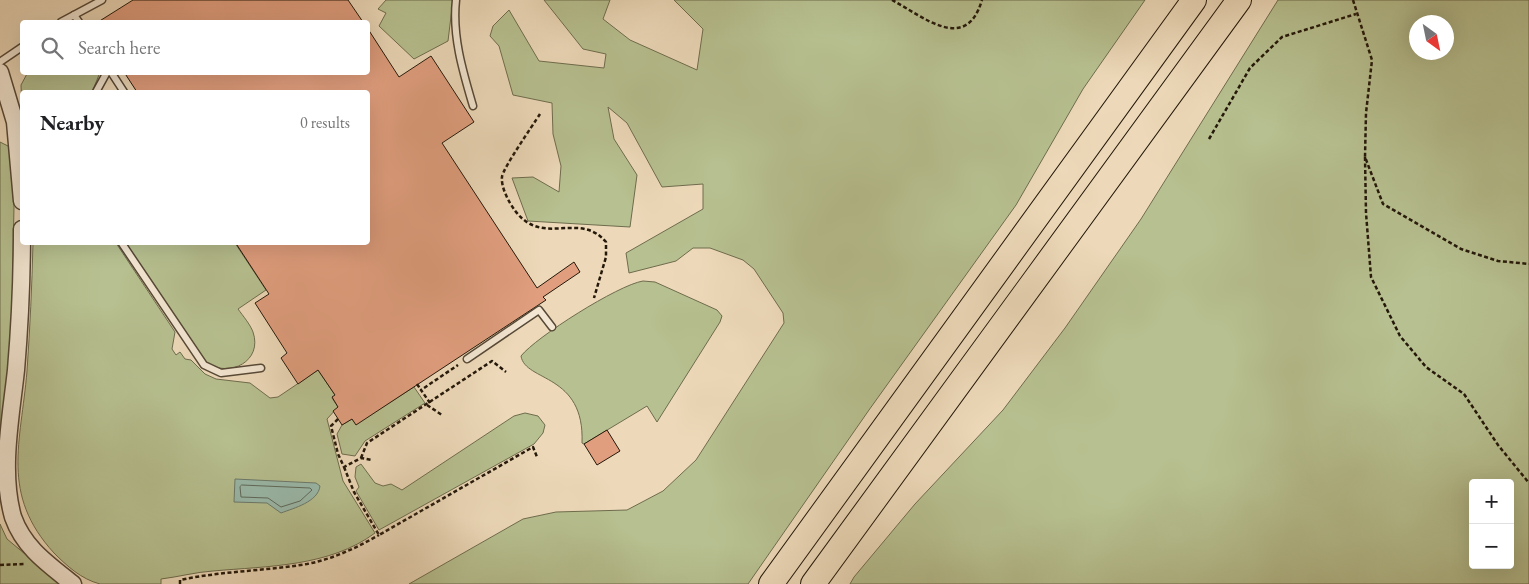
<!DOCTYPE html>
<meta charset="utf-8">
<style>
:root{--surface:#fff;--page:#f2f2f2;--text:#202124;--muted:#757577;--line:#e0e0e0}
body{margin:0;font-family:"EB Garamond",serif;background:var(--page);color:var(--text)}
.controls{position:absolute;right:15px;bottom:15px;display:grid;overflow:hidden;border-radius:5px;box-shadow:0 5px 20px #0002}
.controls button{width:45px;height:45px;display:grid;place-items:center;padding:0;border:0;border-bottom:1px solid var(--line);background:var(--surface);color:var(--text);font:25px sans-serif}
.compass{position:absolute;left:1409px;top:15px;width:45px;height:45px;border-radius:50%;background:var(--surface);box-shadow:0 5px 20px #0002;rotate:147deg}
.list{margin:0;padding:0;list-style:none}
h2{display:flex;justify-content:space-between;align-items:center;height:65px;margin:0;padding:0 20px;font-size:21px}
h2 small{font-size:16px;font-weight:400;color:var(--muted)}
.icon{flex:none;width:28px;height:28px;fill:none;stroke:currentColor;stroke-width:2;stroke-linecap:round;stroke-linejoin:round}
.map{position:relative;flex:none;width:1529px;height:584px;overflow:hidden}
.search{position:absolute;background:var(--surface);box-shadow:0 5px 20px #0002;left:20px;top:20px;width:350px;height:55px;display:flex;align-items:center;gap:12px;box-sizing:border-box;padding:0 18px;border-radius:5px;color:var(--muted);font-size:19px}
.panel{position:absolute;background:var(--surface);box-shadow:0 5px 20px #0002;left:20px;top:90px;width:350px;height:155px;border-radius:5px}
.map>svg:first-child{display:block}
.green{fill:#b7c090;stroke:#6e6c4d;fill-rule:evenodd}
.water{fill:#9abaab;stroke:#6b796b}
.lines{fill:none;stroke-linecap:round;stroke-linejoin:round}
.shore{stroke:#5f695a;stroke-width:1}
.building{fill:#e09e7e;stroke:#24180a}
.service-casing{stroke:#564836;stroke-width:9}
.tertiary-casing{stroke:#564836;stroke-width:19}
.motorway-casing{stroke:#24180a;stroke-width:26}
.path{stroke:#24180a;stroke-width:2.5;stroke-dasharray:4 2.5;stroke-linecap:butt}
.service{stroke:#f3e6d2;stroke-width:6}
.tertiary{stroke:#f3e6d2;stroke-width:16}
.motorway{stroke:#edd9b9;stroke-width:24}
</style>
<div class="map">
<svg width="1529" height="584" viewBox="0 0 1529 584">
<rect width="100%" height="100%" fill="#edd9b9"/>
<filter id="stains"><feTurbulence type="fractalNoise" baseFrequency=".004" numOctaves="4"/><feColorMatrix values="0 0 0 0 .2 0 0 0 0 .09 0 0 0 0 .02 0 0 0 .5 -.17"/></filter>
<radialGradient id="worn" r=".72"><stop offset=".6" stop-color="#630" stop-opacity="0"/><stop offset="1" stop-color="#630" stop-opacity=".3"/></radialGradient>
<g class="green">
<polygon points="386,0 453,0 448,41 414,59 379,26 386,13 378,9"/>
<polygon points="544,0 610,0 603,19 630,40 697,70 703,29 674,0 1145,0 1083,89 1016,205 869,410 748,584 409,584 523,519 556,512 627,510 663,491 696,460 784,323 783,313 754,269 743,260 710,248 693,248 676,261 629,273 626,253 703,209 703,184 662,187 627,123 608,107 614,139 637,175 630,227 528,221 512,178 533,177 559,192 561,166 553,134 552,103 513,95 499,46 490,36 493,26 509,10 539,61 604,68 606,54 583,49"/>
<path d="M1278,0H1529V584H850L854,577L915,504L1003,410L1065,328L1141,219ZM1416,22H1446V52H1416ZM1473,483H1510V565H1473Z"/>
<polygon points="28,72 98,72 99,75 92,92 22,92 22,111 21,85"/>
<polygon points="0,142 10,147 14,206 12,316 9,371 0,433"/>
<path d="M33,243H116L175,332L172,349L176,355L180,352L185,359L191,360L205,374L216,379L250,383L270,398L278,397L318,370L335,395L332,398L338,407L327,419L343,481L375,533C329,567 268,566 213,571C196,572 178,577 161,579V584C142,584 119,584 100,584C81,579 67,566 54,553C0,494 21,443 27,371C30,328 32,285 33,243Z"/>
<path d="M126,243H235L266,290L238,309C243,316 250,324 253,332C263,361 230,378 207,363Z"/>
<path d="M643,281L655,282L717,310L722,316L720,322L657,422L647,406L584,444L582,443C585,373 525,382 521,356C536,337 618,285 643,281Z"/>
<polygon points="414,387 425,403 365,441 355,456 342,454 337,434 342,425 352,419 356,424"/>
<polygon points="525,413 538,416 545,425 543,433 534,444 379,530 356,491 359,487 355,477 356,467 361,464 375,483 383,486 391,484 402,490 514,416"/>
<polygon points="0,524 7,539 61,584 0,584"/>
</g>
<path class="water" d="M235,479L316,483L320,486C318,502 294,508 281,513L267,503L234,502Z"/>
<g class="lines">
<polygon class="shore" points="242,485 310,488 312,490 300,501 281,507 268,498 241,497 240,487"/>
</g>
<g class="building">
<polygon points="133,0 348,0 363,22 98,22"/>
<polygon points="368,29 399,77 431,56 474,122 442,143 537,288 574,262 580,272 543,297 546,300 356,425 352,419 342,425 333,411 338,407 332,397 335,395 318,370 298,384 281,358 287,353 255,303 269,294 235,242 368,242 368,92 137,92 124,72 368,72"/>
<polygon points="607,430 620,451 597,465 584,444"/>
</g>
<g class="lines">
<g class="service-casing">
<g id="service">
<path d="M456,0C452,36 463,72 473,106"/>
<polyline points="74,15 79,22"/>
<polyline points="61,22 102,0"/>
<polyline points="0,62 22,47"/>
<polyline points="111,72 124,92"/>
<polyline points="96,92 107,72"/>
<polyline points="121,242 204,365 221,373 261,368"/>
<polyline points="467,359 539,310 552,327"/>
</g>
</g>
<g class="tertiary-casing">
<g id="tertiary">
<polyline points="0,72 15,122 22,201"/>
<path d="M22,229C22,276 20,323 16,370C11,417 0,471 13,517C24,548 48,564 73,584"/>
</g>
</g>
<g class="motorway-casing">
<g id="motorway">
<polyline points="771,584 1194,0"/>
<polyline points="813,584 1239,0"/>
</g>
</g>
<g class="path">
<path d="M892,0C924,17 966,54 982,0"/>
<polyline points="1353,0 1372,60 1366,113 1365,157 1383,204 1461,249 1498,261 1529,264"/>
<path d="M540,114C533,125 503,168 502,177C501,185 506,196 510,203C539,253 577,208 606,242V257L594,298"/>
<polyline points="1209,139 1250,68 1282,37 1356,14"/>
<polyline points="1365,157 1366,213 1371,277 1400,336 1426,367 1464,394 1498,445 1529,483"/>
<polyline points="417,384 421,390"/>
<polyline points="430,403 421,390 458,365"/>
<polyline points="427,405 442,415"/>
<polyline points="338,419 331,426 338,454 344,467 361,458 372,460"/>
<polyline points="361,458 367,443 492,361 506,372"/>
<polyline points="344,467 354,492 379,535 533,447 537,457"/>
<polyline points="0,565 25,564"/>
<path d="M180,584V580C222,571 265,571 307,564C333,559 356,548 379,535"/>
</g>
<use href="#service" class="service"/>
<use href="#tertiary" class="tertiary"/>
<use href="#motorway" class="motorway"/>
</g>
<rect width="100%" height="100%" filter="url(#stains)"/>
<rect width="100%" height="100%" fill="url(#worn)"/>
</svg>
<div class="controls">
<button>+</button>
<button>−</button>
</div>
<svg class="compass" viewBox="-18 -18 36 36"><path d="M0-13l5 13h-10z" fill="#e53935"/><path d="M0 13l5-13h-10z" fill="#757577"/></svg>
<div class="search"><svg class="icon" aria-label="search" viewBox="0 0 24 24"><circle cx="10" cy="10" r="6"/><path d="M15 15l6 6"/></svg>Search here</div>
<section class="panel">
<h2>Nearby<small>0 results</small></h2>
<ul class="list">
</ul>
</section>
</div>
